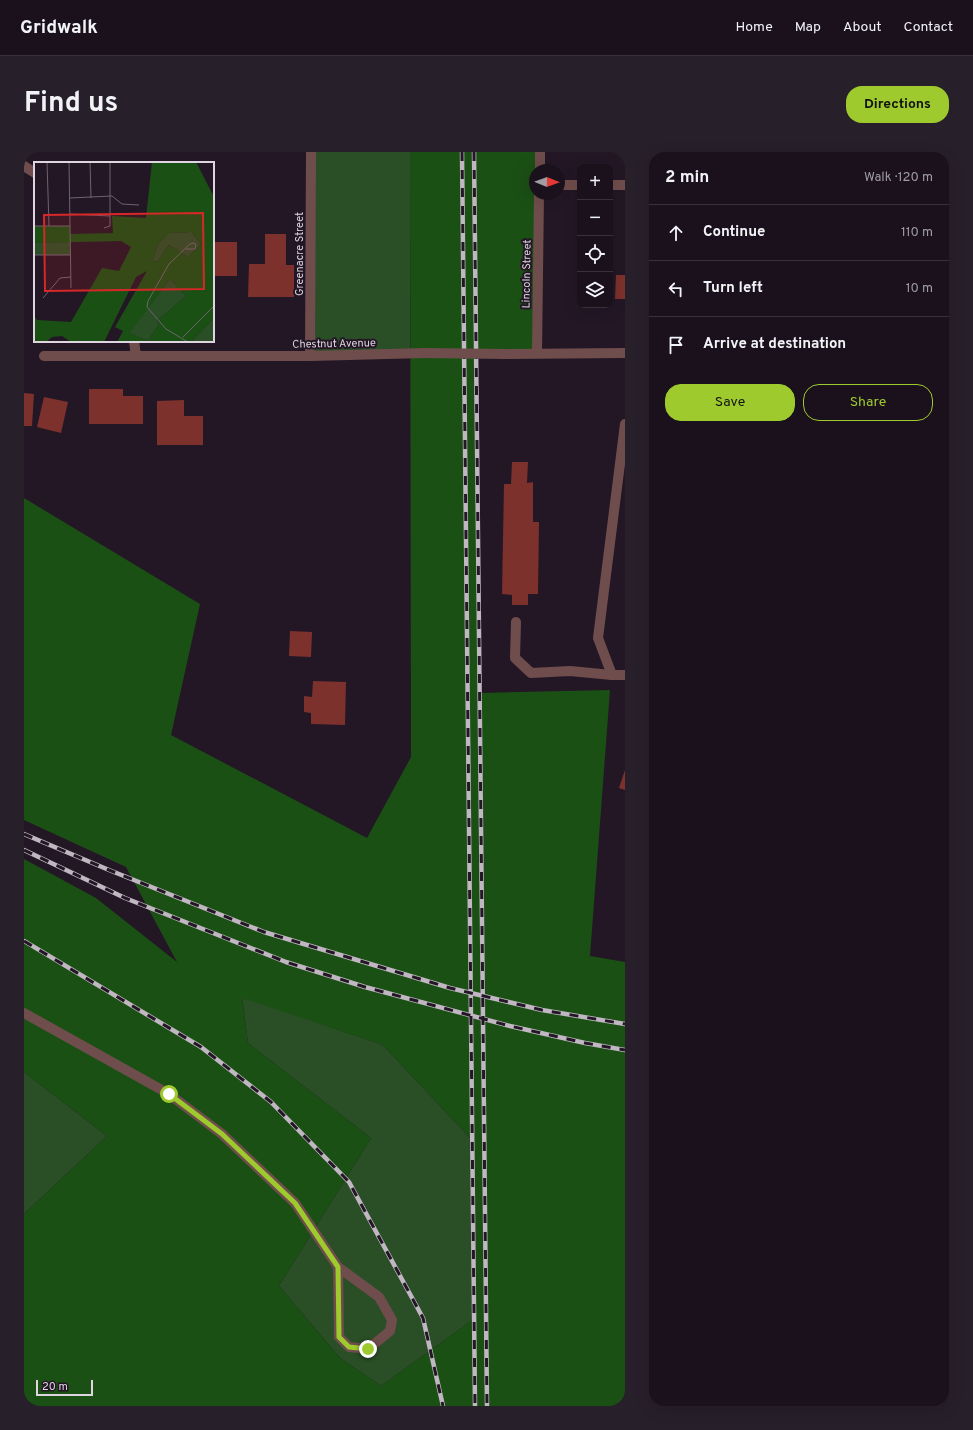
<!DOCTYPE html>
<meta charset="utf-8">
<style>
:root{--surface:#1a111c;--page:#271f29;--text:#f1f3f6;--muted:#9f9da3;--line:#38313b;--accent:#9eca2e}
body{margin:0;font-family:Overpass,sans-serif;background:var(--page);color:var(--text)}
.controls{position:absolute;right:12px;top:12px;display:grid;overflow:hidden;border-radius:8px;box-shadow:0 4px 16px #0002}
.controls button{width:36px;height:36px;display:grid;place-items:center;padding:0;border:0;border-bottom:1px solid var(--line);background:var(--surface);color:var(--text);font:20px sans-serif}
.compass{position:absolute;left:505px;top:12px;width:36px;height:36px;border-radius:50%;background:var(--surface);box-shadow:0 4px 16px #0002;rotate:91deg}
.scale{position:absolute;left:12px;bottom:10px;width:57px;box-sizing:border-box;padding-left:4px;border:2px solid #ded5e0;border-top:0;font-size:11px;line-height:14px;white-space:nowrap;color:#ded5e0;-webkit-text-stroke:3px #231726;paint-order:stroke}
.stop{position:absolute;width:12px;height:12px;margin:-9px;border:3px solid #9eca2e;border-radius:50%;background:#fff}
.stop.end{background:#9eca2e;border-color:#fff;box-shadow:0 1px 4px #0008}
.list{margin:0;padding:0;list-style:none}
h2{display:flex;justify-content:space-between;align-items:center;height:52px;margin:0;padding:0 16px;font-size:17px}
h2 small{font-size:13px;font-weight:400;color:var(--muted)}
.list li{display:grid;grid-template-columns:26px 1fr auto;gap:12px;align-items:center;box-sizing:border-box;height:56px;padding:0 16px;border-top:1px solid var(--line)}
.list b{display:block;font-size:15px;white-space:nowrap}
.list em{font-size:13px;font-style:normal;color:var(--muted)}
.actions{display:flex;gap:8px;padding:12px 16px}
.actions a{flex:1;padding:9px 0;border:1px solid var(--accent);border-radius:16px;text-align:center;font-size:14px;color:var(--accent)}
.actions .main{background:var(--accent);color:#111}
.icon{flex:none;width:22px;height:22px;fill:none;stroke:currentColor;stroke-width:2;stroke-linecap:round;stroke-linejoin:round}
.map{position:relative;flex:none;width:601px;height:1254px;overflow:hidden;border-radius:16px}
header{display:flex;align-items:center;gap:24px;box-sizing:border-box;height:56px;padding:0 20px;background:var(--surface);border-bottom:1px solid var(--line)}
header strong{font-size:19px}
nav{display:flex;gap:22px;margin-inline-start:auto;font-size:14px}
.intro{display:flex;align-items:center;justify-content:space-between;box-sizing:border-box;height:96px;padding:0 24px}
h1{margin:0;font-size:28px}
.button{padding:10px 18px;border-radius:16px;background:var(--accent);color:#111;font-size:14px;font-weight:700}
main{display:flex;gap:24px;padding:0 24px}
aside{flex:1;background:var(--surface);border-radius:16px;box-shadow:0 4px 16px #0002}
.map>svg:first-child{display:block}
.green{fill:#2a4e26}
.forest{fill:#1b5015;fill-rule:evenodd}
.building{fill:#7c312c}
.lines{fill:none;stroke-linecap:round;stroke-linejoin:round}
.service{stroke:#704d4d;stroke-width:10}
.minor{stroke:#704d4d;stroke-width:10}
.rail-casing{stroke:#c0b7c2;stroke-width:4.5}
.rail{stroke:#231726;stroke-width:3;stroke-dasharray:9;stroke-linecap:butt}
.minor-bridge{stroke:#704d4d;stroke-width:10}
.route{stroke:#9eca2e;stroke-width:5}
.labels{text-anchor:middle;stroke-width:4;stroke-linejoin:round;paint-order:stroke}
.street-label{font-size:11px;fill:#ded5e0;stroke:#231726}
.inset-road{fill:none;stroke:#6e6370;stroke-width:1}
.view{fill:#d62828;fill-opacity:0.15;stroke:#d62828;stroke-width:2}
.inset-edge{fill:none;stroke:#ded5e0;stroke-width:2}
</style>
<header>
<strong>Gridwalk</strong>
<nav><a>Home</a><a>Map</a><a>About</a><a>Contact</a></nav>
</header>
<div class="intro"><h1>Find us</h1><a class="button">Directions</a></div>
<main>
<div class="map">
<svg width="601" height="1254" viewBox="0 0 601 1254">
<rect width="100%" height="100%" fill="#231726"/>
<g class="green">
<polygon points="287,0 386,0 386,201 286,204"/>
<polygon points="218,845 359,893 448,988 450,1167 357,1234 316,1206 255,1134 347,986 224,891"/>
<polygon points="0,920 83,984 0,1062"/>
</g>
<path class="forest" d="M386,0H516L511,18L513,201L452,202L456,541L586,538L566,804L601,810V1254H0V1062L83,984L0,920V707L72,746L153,810L102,715L0,668V346L176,452L147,583L343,686L387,605ZM218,846L359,893L448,988L450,1167L357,1234L316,1206L255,1134L347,986L224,891Z"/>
<g class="building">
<polygon points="241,82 262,82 262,113 270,113 270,145 224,145 225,112 241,112"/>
<rect x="189" y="90" width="24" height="34"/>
<polygon points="592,123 601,123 601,147 591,147"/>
<polygon points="65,237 99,237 99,244 119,244 119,272 65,272"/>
<polygon points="0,241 10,242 8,274 0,274"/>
<polygon points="20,245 44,250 37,281 13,275"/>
<polygon points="160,248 160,264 179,264 179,293 133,293 133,249"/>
<polygon points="488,310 504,310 503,331 509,330 509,370 515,370 514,442 504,442 504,453 488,453 488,443 478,442 480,332 487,332"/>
<polygon points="266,479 288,480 287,505 265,504"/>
<polygon points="289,529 322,530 321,573 287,572 287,561 280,560 280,544 288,545"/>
<polygon points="601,618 601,638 595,636"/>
</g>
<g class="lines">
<g class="service">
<polyline points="0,14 11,21"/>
<polyline points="535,33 556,33"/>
<polyline points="586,33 601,33"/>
<polyline points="110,189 112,204"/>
<polyline points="492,470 491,506 507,521 546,519 588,523"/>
<polyline points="0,861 145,942 198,982 271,1051 314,1115 355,1145 368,1168 366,1179 344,1197 325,1195 315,1185 314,1115"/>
</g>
<g class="minor">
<polyline points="516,18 516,0"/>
<polyline points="513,201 515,42"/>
<polyline points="481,202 601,201"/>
<polyline points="20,204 286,204 401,201"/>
<polyline points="286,204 287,0"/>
<polyline points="601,272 574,486 588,523 601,523"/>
</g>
<g class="rail-casing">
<g id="rail">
<polyline points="438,0 451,1254"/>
<polyline points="450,0 463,1254"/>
<polyline points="0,682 85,718 240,780 426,836 518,858 601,872"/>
<polyline points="0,698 101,746 262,810 341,835 486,874 561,891 601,898"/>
<polyline points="0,789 177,895 247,950 325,1030 399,1166 419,1254"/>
</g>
</g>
<use href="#rail" class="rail"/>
<polyline class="minor-bridge" points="401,201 481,202"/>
</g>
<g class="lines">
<polyline class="route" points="145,942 198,982 271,1051 314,1115 315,1185 325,1195 344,1197"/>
</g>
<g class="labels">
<g class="street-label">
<text transform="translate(275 102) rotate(-90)" y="4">Greenacre Street</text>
<text transform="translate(502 122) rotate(-89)" y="4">Lincoln Street</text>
<text transform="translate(310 191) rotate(-1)" y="4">Chestnut Avenue</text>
</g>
</g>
<g transform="translate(10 10)">
<rect width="180" height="180" fill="#231726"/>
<path d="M158,70L167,82L154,95L135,83L124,99L118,100L124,82L135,71ZM36,80L37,93H0V81ZM136,117L152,134L123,159L125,162L114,179L95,171ZM180,156V180H157Z" fill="#2a4e26"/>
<path d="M118,0H162L180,35V156L157,180H83L89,169L81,165L113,109L102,115L70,180H37L28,174L18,175L12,180H0V154L3,158L37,160L68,106L85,109L97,85L87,79L0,81V64H36V72L79,71L78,54L112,56ZM158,70L167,82L154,95L135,83L124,99L118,100L124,82L136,71ZM136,117L152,134L123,159L125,162L114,179L96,171Z" fill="#1b5015" fill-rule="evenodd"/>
<path class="inset-road" d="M13,0L15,64M35,0L37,126M56,0L57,36M35,36L78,34L88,42L105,43M36,52L76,54M0,64H36M70,66L76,64V0M152,87H161L162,83L160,81L156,82L135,102L114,139L113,145L132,167L154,180M0,93H37M9,136L26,116L37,115M149,175L180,144"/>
<path class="view" d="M169,51L170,127L11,129L10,53Z"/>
<rect width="180" height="180" class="inset-edge"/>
</g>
</svg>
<div class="controls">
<button>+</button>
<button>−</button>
<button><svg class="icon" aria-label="locate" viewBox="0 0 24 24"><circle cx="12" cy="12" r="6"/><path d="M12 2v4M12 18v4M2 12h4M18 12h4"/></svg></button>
<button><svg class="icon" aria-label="layers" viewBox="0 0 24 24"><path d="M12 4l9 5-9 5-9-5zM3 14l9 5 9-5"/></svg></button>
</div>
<svg class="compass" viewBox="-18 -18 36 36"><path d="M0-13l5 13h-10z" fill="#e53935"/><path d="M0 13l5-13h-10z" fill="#9f9da3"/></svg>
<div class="scale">20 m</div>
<div class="stop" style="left:145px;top:942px"></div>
<div class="stop end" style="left:344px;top:1197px"></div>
</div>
<aside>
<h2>2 min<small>Walk · 120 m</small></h2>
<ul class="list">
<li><svg class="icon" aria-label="ahead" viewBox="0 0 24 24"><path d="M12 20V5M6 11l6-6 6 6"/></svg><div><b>Continue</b></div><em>110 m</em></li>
<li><svg class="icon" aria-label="left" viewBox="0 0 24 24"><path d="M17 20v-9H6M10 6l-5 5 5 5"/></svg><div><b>Turn left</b></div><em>10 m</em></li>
<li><svg class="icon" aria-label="arrive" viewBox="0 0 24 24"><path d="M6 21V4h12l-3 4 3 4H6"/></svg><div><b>Arrive at destination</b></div></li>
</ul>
<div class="actions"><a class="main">Save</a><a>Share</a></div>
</aside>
</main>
